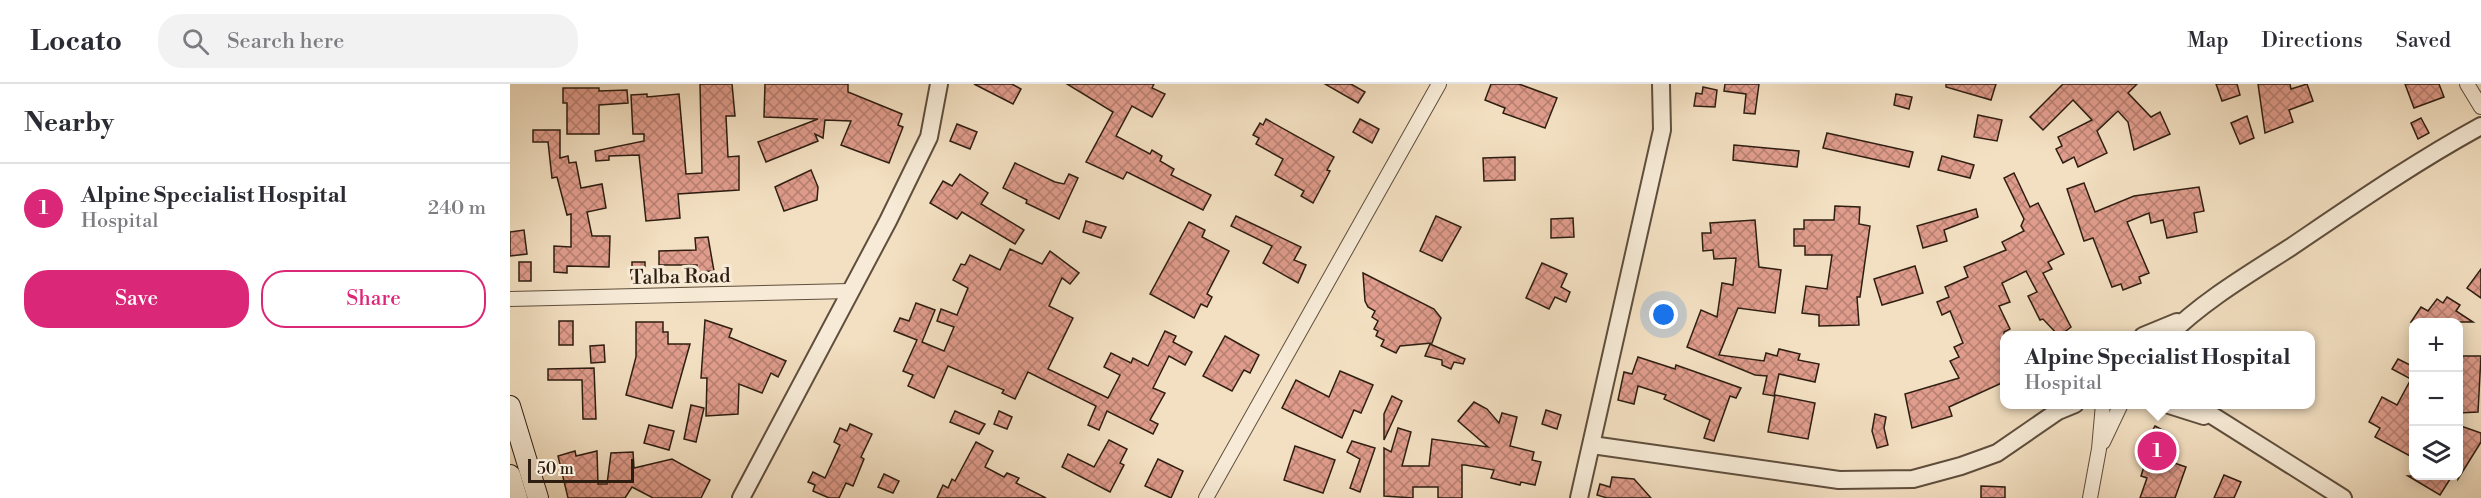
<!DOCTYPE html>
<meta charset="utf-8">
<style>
:root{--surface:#fff;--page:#f2f2f3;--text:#2b2b33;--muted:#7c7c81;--line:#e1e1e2;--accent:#db2777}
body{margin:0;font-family:"Libre Bodoni",serif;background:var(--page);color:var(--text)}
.controls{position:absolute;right:18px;bottom:18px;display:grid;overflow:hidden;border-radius:12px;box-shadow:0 3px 15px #0003}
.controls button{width:54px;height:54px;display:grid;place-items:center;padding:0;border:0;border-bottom:2px solid var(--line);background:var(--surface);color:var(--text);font:30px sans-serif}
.scale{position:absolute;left:18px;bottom:15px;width:106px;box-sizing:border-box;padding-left:6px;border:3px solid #2e1e11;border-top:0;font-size:16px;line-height:21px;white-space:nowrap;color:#2e1e11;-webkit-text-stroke:4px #f7ebd7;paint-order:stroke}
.you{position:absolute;left:1154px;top:231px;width:21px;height:21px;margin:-15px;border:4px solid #fff;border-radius:50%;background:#1a73e8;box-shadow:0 0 0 9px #1a73e833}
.badge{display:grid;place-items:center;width:39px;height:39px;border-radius:50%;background:var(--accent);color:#fff;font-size:20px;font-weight:700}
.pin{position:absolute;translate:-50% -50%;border:3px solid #fff;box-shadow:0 2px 6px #0006}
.popup{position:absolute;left:1490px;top:247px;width:315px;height:78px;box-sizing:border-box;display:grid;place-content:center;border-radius:12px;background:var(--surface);filter:drop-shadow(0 2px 4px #0005);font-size:20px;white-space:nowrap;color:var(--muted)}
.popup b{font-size:22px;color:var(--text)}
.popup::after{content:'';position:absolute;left:50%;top:100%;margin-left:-12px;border:12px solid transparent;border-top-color:var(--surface)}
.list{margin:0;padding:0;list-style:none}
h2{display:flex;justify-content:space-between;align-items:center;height:78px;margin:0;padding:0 24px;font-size:26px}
h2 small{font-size:20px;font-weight:400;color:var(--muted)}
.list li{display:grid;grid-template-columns:39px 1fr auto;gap:18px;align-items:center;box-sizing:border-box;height:90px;padding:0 24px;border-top:2px solid var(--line)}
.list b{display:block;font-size:22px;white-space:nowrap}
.list p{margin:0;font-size:20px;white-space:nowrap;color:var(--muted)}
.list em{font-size:20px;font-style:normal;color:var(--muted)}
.actions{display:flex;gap:12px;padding:18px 24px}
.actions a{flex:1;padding:14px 0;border:2px solid var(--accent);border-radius:24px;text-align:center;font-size:21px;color:var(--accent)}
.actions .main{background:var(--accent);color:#fff}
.icon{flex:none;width:33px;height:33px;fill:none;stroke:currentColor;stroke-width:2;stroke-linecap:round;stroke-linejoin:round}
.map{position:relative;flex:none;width:1971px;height:414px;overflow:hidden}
header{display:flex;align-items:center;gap:36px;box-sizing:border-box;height:84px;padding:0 30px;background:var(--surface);border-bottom:2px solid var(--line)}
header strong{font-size:28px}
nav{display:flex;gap:33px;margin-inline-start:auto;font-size:21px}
.search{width:420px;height:54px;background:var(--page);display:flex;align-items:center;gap:15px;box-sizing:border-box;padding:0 21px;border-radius:24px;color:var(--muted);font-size:22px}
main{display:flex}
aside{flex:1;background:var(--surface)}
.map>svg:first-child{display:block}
.building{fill:url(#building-cross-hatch);stroke:#2e1e11;stroke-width:1.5}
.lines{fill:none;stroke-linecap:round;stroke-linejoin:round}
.minor-casing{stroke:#5f4e3d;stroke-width:16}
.tertiary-casing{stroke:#5f4e3d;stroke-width:20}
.secondary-casing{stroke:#2e1e11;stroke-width:22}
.minor{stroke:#f7ebd7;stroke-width:14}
.tertiary{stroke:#f7ebd7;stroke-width:16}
.secondary{stroke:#f7ebd7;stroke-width:20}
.labels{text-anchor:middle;stroke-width:6;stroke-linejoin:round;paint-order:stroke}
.street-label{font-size:20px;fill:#2e1e11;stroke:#f7ebd7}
</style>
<header>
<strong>Locato</strong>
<div class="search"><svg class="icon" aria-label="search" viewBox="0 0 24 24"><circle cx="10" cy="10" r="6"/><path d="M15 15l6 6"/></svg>Search here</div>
<nav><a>Map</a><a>Directions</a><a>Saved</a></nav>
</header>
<main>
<aside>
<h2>Nearby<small></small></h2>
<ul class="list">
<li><span class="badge">1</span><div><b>Alpine Specialist Hospital</b><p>Hospital</p></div><em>240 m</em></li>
</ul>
<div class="actions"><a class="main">Save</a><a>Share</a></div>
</aside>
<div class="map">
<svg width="1971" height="414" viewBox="0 0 1971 414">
<defs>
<pattern id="building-cross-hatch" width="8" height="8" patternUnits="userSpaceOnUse" patternTransform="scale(1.5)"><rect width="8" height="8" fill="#e09c8c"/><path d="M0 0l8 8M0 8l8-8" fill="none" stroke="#b67f71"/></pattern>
</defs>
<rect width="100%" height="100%" fill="#f3e0c2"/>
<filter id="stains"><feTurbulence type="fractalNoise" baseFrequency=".00333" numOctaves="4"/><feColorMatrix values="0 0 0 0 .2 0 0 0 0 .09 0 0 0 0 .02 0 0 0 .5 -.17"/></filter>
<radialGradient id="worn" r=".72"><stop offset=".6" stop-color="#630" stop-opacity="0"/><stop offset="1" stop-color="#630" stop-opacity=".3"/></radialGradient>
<g class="building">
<polygon points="190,0 222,0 225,32 216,32 218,73 229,72 229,106 168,110 170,134 136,137 129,71 99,72 99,76 86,77 85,67 134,57 134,50 123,50 121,11 137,10 137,13 169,10 176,90 192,89"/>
<polygon points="255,0 338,0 338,8 392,30 388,41 393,43 379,79 331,61 341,37 315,36 313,54 305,50 308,57 256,78 248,58 308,35 254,33"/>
<polygon points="464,0 502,0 511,5 503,20"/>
<polygon points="557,0 644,0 642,4 655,10 642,33 622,22 606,52 640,70 642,66 652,72 650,77 664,85 661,91 701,111 693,126 617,88 613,95 576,78 603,28"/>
<polygon points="815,0 841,0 855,8 848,19"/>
<polygon points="981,0 1009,0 1047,14 1035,44 993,29 995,24 975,16"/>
<polygon points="1215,0 1249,0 1245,30 1234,29 1236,10 1214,7"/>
<polygon points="1436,0 1486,0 1481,16 1436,3"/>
<polygon points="1553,0 1627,0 1618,9 1641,33 1650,28 1660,50 1624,66 1618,38 1608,27 1587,47 1597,69 1568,83 1564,73 1553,79 1546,65 1552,62 1548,53 1582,36 1563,16 1533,46 1520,33"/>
<polygon points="1706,0 1727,0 1730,11 1712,17"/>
<polygon points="1748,0 1780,0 1781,5 1797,0 1803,17 1779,26 1783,38 1755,49"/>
<polygon points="1895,0 1929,0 1934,13 1904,24"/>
<polygon points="1193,3 1207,6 1205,23 1184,22 1186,9 1192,10"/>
<polygon points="53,4 89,4 89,7 117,6 118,19 89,21 89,50 57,50 57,19 53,19"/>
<polygon points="1386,10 1402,13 1399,25 1384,21"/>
<polygon points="1468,31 1492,36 1487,57 1464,53"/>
<polygon points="1737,32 1744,54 1730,60 1721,39"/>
<polygon points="1911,34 1919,49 1908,55 1901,39"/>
<polygon points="756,35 824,73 817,86 820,87 803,119 791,112 794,107 765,91 773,75 746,60 749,54 743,51 750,39 753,41"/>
<polygon points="850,35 869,45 862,59 843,48"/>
<polygon points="447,40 467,48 460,65 440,57"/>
<polygon points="23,46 50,46 50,74 58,72 59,79 66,78 71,104 92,100 96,124 77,128 82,152 100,152 99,183 57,182 57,189 44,188 44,162 61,163 61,130 57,131 47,93 42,94 38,58 23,58"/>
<polygon points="1317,49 1403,68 1399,83 1313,64"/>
<polygon points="1224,61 1289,67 1287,83 1223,76"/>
<polygon points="1432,72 1464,81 1460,94 1428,86"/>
<polygon points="1005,73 1005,96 974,97 973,74"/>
<polygon points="505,79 545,98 554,100 559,90 568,94 549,135 516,119 517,116 493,104"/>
<polygon points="301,86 308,103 307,116 274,127 265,103"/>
<polygon points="1504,89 1520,123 1528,119 1554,170 1538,178 1542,185 1533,189 1561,243 1549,252 1533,235 1530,236 1518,212 1527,208 1516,187 1492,199 1500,218 1489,222 1500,245 1494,248 1494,298 1439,323 1442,332 1402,344 1395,310 1449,294 1440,277 1449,273 1444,263 1453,259 1440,227 1432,231 1427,218 1439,213 1435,203 1458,193 1454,183 1496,166 1492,158 1514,147 1511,142 1514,135 1494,94"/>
<polygon points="450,90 478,109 471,120 514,146 505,160 452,128 447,135 420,119 433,97 442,102"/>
<polygon points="1574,99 1585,128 1624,112 1689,103 1694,127 1684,129 1687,148 1657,154 1653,136 1641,139 1639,129 1617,138 1639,189 1629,193 1631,199 1613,206 1611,200 1602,203 1583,154 1574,157 1557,105"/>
<polygon points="1325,122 1350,123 1349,140 1360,142 1350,213 1347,213 1349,241 1309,242 1309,231 1292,229 1296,202 1317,205 1322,171 1295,171 1295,162 1284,162 1284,145 1294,145 1294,136 1324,136"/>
<polygon points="1466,125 1468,133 1434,146 1437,157 1413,164 1407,142"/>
<polygon points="726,132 791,163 784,176 796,181 788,199 753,179 762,162 721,142"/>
<polygon points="926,132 951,143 932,177 910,167"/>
<polygon points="1063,134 1064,153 1041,154 1041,135"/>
<polygon points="1245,136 1249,183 1271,186 1265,229 1228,224 1209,271 1254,277 1256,269 1267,272 1269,265 1290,270 1288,276 1309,280 1305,298 1269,290 1264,312 1253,310 1257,292 1245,291 1177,263 1191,226 1207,233 1212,199 1223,201 1226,174 1204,175 1203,166 1193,167 1192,149 1201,149 1200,139"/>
<polygon points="576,137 596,143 591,154 573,148"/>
<polygon points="679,138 695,146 692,153 719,167 697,210 702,213 697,223 691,220 684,234 640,210"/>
<polygon points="14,146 17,170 0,172 0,148"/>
<polygon points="198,153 204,187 187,188 187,181 149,181 149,167 186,166 185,154"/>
<polygon points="500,165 532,180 540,167 569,189 560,200 552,194 539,222 563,234 538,285 598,314 610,291 594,283 601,269 621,279 623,274 638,282 655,247 666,252 663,258 682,268 675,281 659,272 643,304 655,309 640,336 648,340 643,350 597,327 589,346 578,341 586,322 518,288 505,315 492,309 494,306 438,282 424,314 398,302 403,291 393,287 407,256 384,247 390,234 399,237 406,219 425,226 412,258 434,267 444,243 427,237 431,225 447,231 458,204 443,196 451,180 455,181 460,171 490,186"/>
<rect x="9" y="178" width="12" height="19"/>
<polygon points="122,178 135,178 135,194 122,195"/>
<polygon points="1032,179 1057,190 1051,203 1060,208 1056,218 1045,213 1039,225 1016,214"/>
<polygon points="1405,182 1413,209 1372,221 1364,195"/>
<polygon points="1971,185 1971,214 1957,204"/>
<polygon points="853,189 924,225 931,234 922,259 890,262 886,269 871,262 874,256 866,252 868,247 864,245 868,237 862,233 865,227 858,223 855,217"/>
<polygon points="1937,213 1950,221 1946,227 1963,238 1901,238 1911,223 1918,227 1927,215 1933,219"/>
<polygon points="195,236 222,245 219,253 276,277 268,293 261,289 252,309 229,300 228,330 196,332 197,294 191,294"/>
<rect x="49" y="237" width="14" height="24"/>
<polygon points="126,238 153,238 153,248 158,248 158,260 180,260 162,324 116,311 126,273"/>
<polygon points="715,252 749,271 740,289 734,286 722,307 693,292"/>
<polygon points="920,260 955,275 953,280 944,278 941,285 932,281 932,276 915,272"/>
<polygon points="94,261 95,278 81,279 80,262"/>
<polygon points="1950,272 1971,272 1968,328 1948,329"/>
<polygon points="1128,273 1165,285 1166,281 1231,304 1226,314 1220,312 1204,357 1194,354 1200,336 1154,315 1156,311 1128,302 1124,320 1108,316 1114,288 1122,290"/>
<polygon points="1888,275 1904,283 1904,365 1900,372 1865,353 1870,344 1859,338 1872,313 1887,321 1901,295 1882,285"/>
<polygon points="84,284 86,335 73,335 72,296 38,296 38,285"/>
<polygon points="830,287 863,301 851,329 844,326 832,354 772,324 786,296 819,313"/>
<polygon points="1265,311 1305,319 1298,355 1258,348"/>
<polygon points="882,312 892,317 874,356 874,330"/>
<polygon points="964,318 977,325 989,339 992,329 1007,333 1000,362 1024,368 1022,376 1031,378 1025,401 1011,398 1010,401 981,394 984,386 955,381 952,381 952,414 928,414 928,403 903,403 903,414 874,412 874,364 881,368 888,344 901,348 892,382 919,382 922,355 978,363 948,337"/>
<polygon points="181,321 194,324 186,358 174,355"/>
<polygon points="1036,326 1051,331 1047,345 1032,340"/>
<polygon points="445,327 475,340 469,350 440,338"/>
<polygon points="489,327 502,333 497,345 484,340"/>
<polygon points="1365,330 1376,333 1374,344 1378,361 1367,364 1362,347"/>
<polygon points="340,340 362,350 351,373 354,375 343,402 336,399 329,414 319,414 303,407 305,401 298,398 303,388 315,394 330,361 324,358 330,344 337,347"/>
<polygon points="139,341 164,347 159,366 134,359"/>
<polygon points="1948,341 1971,349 1971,358 1948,395"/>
<polygon points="1645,342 1658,349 1649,365 1636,358"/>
<polygon points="599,356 617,365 610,379 614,381 600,408 552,383 558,370 584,383"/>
<polygon points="842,357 865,364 850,408 840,404 850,375 837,368"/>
<polygon points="466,358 483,367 475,383 494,393 497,389 509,394 506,399 536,414 427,414 433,401 438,404 442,395 445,397"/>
<polygon points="785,362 825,376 813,409 774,396"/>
<polygon points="65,367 66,372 87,367 88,400 97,400 101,369 123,368 124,384 162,375 200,396 191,414 143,414 122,403 115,414 58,414 48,372"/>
<polygon points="1638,370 1676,383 1665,414 1630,414 1637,394 1631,392"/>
<polygon points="648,375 673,387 661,414 635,402"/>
<polygon points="374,390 389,397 383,409 368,403"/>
<polygon points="1714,391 1731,398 1724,414 1704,414"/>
<polygon points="1898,392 1942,392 1930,411"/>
<polygon points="1102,393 1124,395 1141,414 1097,414 1087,411 1090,400 1100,403"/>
<polygon points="1471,402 1495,403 1495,414 1471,414"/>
</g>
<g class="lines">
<g class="minor-casing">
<g id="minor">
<polyline points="1957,0 1971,23"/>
<polyline points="0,215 340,207"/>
<polyline points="1593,358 1611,320"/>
<polyline points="696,414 929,0"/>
<polyline points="1580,414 1589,365 1593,320"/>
</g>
</g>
<g class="tertiary-casing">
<g id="tertiary">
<polyline points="1633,252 1667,238"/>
<path d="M1658,252C1693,217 1739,190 1781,163C1843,121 1905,78 1971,42"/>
<polyline points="1656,320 1694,332"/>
<polyline points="1684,320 1833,414"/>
<polyline points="1082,361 1329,396 1403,395 1451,382 1487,369 1548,327 1565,320"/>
<polyline points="231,414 378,137 419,53 429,0"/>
<polyline points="1069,414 1152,46 1151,0"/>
</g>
</g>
<g class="secondary-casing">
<g id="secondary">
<polyline points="0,322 28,414"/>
<polyline points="0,391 7,414"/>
</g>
</g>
<use href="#minor" class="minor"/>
<use href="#tertiary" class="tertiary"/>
<use href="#secondary" class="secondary"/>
</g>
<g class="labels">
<g class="street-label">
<text transform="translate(170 192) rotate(-1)" y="7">Talba Road</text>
</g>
</g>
<rect width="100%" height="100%" filter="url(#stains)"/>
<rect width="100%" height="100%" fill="url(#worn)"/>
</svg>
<div class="controls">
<button>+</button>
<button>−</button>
<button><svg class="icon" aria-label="layers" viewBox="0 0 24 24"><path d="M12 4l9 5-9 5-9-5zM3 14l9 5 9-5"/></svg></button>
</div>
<div class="scale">50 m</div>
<div class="you"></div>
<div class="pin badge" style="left:1647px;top:367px">1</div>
<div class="popup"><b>Alpine Specialist Hospital</b>Hospital</div>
</div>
</main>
